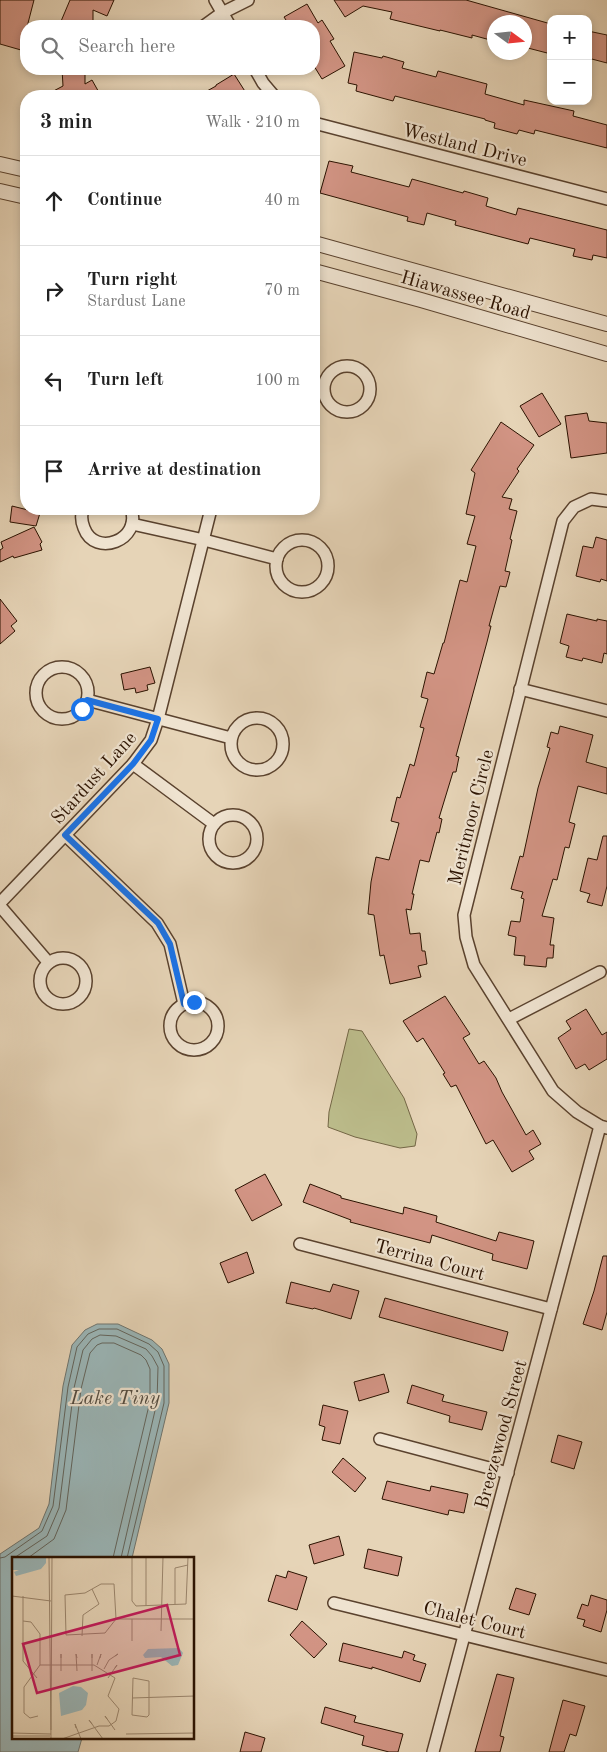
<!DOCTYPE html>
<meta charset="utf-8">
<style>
:root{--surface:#fff;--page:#f6f6f6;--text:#222;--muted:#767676;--line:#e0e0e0}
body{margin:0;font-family:"Old Standard TT",serif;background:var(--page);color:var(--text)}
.controls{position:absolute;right:15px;top:15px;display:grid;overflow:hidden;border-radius:10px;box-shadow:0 2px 8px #0003}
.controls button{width:45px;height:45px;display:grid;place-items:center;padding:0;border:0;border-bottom:1px solid var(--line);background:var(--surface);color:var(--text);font:25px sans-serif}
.compass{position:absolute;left:487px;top:15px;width:45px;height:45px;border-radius:50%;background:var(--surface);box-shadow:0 2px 8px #0003;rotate:105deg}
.stop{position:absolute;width:15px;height:15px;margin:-11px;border:4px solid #1a73e8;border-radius:50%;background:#fff}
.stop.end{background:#1a73e8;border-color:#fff;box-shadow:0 1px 5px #0008}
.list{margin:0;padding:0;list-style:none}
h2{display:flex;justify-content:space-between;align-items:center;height:65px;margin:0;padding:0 20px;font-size:21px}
h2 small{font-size:16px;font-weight:400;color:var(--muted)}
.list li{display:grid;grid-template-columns:32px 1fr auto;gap:15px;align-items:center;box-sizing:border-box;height:90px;padding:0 20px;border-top:1px solid var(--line)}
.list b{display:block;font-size:19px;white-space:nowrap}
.list p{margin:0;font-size:16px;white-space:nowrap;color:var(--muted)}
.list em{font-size:16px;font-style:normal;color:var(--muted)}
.icon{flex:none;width:28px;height:28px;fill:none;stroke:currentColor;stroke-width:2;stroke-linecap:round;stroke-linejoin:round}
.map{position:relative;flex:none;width:607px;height:1752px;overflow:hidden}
.search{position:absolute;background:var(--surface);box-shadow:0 2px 8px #0003;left:20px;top:20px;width:300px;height:55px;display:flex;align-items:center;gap:12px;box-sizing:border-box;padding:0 18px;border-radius:20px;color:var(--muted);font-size:19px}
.panel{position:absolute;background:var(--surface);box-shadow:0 2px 8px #0003;left:20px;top:90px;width:300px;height:425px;border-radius:20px}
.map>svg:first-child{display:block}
.green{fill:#bbbb8a;stroke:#736645}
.water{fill:#9ab6b8;stroke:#6e746e}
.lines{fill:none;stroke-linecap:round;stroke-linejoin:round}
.shore{stroke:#62645c;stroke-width:1}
.building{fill:#d29484;stroke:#2b1200}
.minor-casing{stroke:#5a422e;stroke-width:14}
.tertiary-casing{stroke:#5a422e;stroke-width:16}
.minor{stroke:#efe3d0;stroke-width:11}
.tertiary{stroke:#efe3d0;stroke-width:14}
.route{stroke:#1a73e8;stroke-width:6}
.labels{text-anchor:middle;stroke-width:4.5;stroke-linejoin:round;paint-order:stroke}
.street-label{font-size:19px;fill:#2b1200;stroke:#efe3d0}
.water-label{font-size:20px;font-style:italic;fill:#524b40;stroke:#efe3d0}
.inset-road{fill:none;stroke:#9b866e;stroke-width:1}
.view{fill:#c2185b;fill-opacity:0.15;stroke:#c2185b;stroke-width:2.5}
.inset-edge{fill:none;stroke:#2b1200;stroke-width:2.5}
</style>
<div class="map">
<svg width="607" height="1752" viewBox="0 0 607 1752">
<rect width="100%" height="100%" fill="#e6d4b7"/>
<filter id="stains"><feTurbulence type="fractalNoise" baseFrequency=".004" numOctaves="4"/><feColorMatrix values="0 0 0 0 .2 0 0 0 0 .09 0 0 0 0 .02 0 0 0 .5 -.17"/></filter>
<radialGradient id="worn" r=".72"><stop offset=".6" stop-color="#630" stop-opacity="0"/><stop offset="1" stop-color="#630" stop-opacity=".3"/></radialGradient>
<polygon class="green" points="349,1029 362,1031 404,1098 417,1134 415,1146 400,1148 355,1137 328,1127 329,1112"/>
<polygon class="water" points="97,1324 118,1324 152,1340 162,1349 169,1364 169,1403 132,1558 14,1558 14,1738 82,1738 78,1752 0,1752 0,1554 39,1528 49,1504 63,1386 72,1345 85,1330"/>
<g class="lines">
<g class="shore">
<polyline points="0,1558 5,1557 42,1531 53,1506 68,1387 77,1347 88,1334 99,1329 117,1329 149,1344 158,1352 164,1366 164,1403 127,1558"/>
<polyline points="14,1558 47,1536 59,1508 74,1388 83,1350 92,1339 100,1335 116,1336 146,1349 152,1356 158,1367 157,1402 121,1558"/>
<polyline points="28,1558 54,1539 66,1510 81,1389 90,1353 97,1345 102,1343 114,1343 141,1355 146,1360 150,1369 150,1401 113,1558"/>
</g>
</g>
<g class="building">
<polygon points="0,0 34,0 21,50 0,44"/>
<polygon points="70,0 114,0 107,16 93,10 93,26 59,26"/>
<polygon points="334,0 466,0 551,24 551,54 524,47 524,22 494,22 494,41 472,35 472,38 440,30 440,31 390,19 392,12 363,6 345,17"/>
<polygon points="307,4 318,23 322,20 334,39 330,41 345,66 322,79 314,66 314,26 290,26 284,17"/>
<polygon points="588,31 607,35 607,63 588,58"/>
<polygon points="354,52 382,58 383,56 404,62 402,68 436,77 438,71 487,84 485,94 524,105 524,100 574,111 573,116 607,125 607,148 535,130 534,134 519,130 517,134 494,128 495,123 485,120 485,119 395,96 393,101 356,91 357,85 348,83"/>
<polygon points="62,69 85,69 85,84 92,80 101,96 44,96 63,86"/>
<polygon points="234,74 248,96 198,96 216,86 216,85"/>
<polygon points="329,161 353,166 351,172 409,187 412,179 463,193 464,191 488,198 486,206 516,215 518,208 607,230 607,258 593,255 592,260 573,256 575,249 530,238 528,244 455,225 456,221 427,213 424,225 407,221 408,217 320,193"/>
<polygon points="542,393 561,424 539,437 520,406"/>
<polygon points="587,413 589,421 607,423 607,453 571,458 565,416"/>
<polygon points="501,422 534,445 517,469 519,471 502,497 512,499 509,509 517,511 510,539 512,540 505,571 510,572 506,587 500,586 489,626 491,626 487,642 456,756 459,757 456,772 453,772 439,818 442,819 439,833 437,832 429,862 420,860 412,894 414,894 411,910 406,909 410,934 420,933 422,951 425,951 427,964 418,966 421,977 390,984 384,955 380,956 374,915 368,914 371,882 376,857 389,860 399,823 391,821 397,797 400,798 410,764 414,766 424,728 420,727 428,699 421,697 427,672 434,674 443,643 444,643 460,580 467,582 476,546 467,544 475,516 466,514 475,473 471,470"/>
<polygon points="12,506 40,513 36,526 10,522"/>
<polygon points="34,527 42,542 40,544 42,550 14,558 13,556 0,562 0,550 3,548 1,542"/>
<polygon points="596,537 607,540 607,581 601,579 600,582 576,576 583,546 593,548"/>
<polygon points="0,599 17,621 11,626 15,631 0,644"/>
<polygon points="567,614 597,621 597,619 607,621 607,654 604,653 602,663 583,658 582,661 566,657 569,646 560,643"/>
<polygon points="150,667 155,683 147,685 148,690 136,693 135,688 124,690 121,674"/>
<polygon points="560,726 593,735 586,762 607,768 607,794 578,786 569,822 575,824 569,848 565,847 557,880 553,879 542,916 554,918 550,945 554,945 553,958 547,958 546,967 524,965 525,956 514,955 516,937 508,935 511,921 520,922 524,899 521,898 523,892 511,889 520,856 523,857 538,788 550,748 547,747 551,732 558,734"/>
<polygon points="603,836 607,836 607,886 602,906 587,902 590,894 580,891 588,858 597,860"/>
<polygon points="445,996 470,1034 463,1038 479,1064 484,1061 496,1078 502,1092 526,1135 533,1130 541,1144 529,1151 534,1159 512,1172 493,1140 486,1144 456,1085 451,1087 443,1074 445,1073 423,1038 417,1042 403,1021"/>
<polygon points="586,1009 602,1035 607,1032 607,1059 589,1070 585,1064 576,1069 558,1038 571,1029 566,1021"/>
<polygon points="265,1174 282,1205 252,1221 235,1190"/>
<polygon points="310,1184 341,1196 341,1198 403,1214 404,1207 437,1216 436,1222 496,1241 499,1232 534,1241 527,1269 492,1260 493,1254 432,1235 430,1243 350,1222 351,1220 303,1202"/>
<polygon points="247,1252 254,1273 228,1283 220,1263"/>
<polygon points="603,1256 607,1256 607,1312 602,1330 583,1324 594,1291"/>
<polygon points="291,1282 330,1292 333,1284 359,1291 351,1319 314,1308 313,1309 286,1303"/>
<polygon points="385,1298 508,1332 503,1351 379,1317"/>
<polygon points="384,1374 389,1392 359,1401 354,1382"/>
<polygon points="412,1385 444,1395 442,1401 487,1412 482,1430 449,1422 450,1416 407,1403"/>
<polygon points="323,1405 348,1411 340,1444 322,1440 325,1427 319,1425"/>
<polygon points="558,1435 582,1442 574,1469 551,1462"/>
<polygon points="343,1458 366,1478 355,1492 332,1472"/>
<polygon points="387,1481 430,1491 431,1486 468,1494 464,1513 449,1510 448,1515 382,1499"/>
<polygon points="339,1536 344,1555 314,1564 309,1545"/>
<polygon points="368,1549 402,1557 398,1576 364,1568"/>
<polygon points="288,1571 307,1577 297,1610 268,1601 276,1575 286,1578"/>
<polygon points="516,1588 536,1594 529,1615 509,1609"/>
<polygon points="591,1595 607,1600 607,1610 601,1632 583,1626 585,1620 577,1618 582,1604 588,1606"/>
<polygon points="302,1621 327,1644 314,1658 290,1635"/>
<polygon points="343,1643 402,1658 404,1651 415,1655 413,1660 426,1664 420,1682 372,1667 372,1669 339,1661"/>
<polygon points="497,1674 514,1678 500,1736 504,1737 500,1752 475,1752"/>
<polygon points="563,1700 585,1706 576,1736 570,1734 564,1752 549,1752"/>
<polygon points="325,1707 356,1716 354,1722 403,1734 398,1752 389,1752 362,1745 364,1736 321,1723"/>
<polygon points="245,1732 265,1738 261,1752 240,1752"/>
</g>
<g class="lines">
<g class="minor-casing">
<g id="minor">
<polyline points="215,0 230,26"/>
<polyline points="204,26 222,13 248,0"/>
<polyline points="255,69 263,83 274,96"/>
<polyline points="314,123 607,199"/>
<circle cx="347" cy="389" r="23"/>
<polyline points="607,501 591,499 574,507 563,521 464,915 466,937 474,965 553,1091 577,1112 600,1126 607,1128"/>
<path d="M83,509C81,515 81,521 84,528C95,558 142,540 131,509"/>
<polyline points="132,524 204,540 277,559"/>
<circle cx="302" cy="566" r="26"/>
<circle cx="62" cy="693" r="26"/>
<polyline points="520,689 607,711"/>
<polyline points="87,700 231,738"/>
<circle cx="257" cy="744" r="26"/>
<polyline points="133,764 214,824"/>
<circle cx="233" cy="839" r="24"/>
<polyline points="65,835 157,923 170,944 184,1004"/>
<polyline points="0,903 133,764 151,740 158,719 211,509"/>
<polyline points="0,906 48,962"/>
<circle cx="63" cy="981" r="23"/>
<circle cx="194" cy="1026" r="24"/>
<polyline points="509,1019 600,972"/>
<polyline points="300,1244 551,1309"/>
<polyline points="380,1439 508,1473"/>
<polyline points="334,1603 607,1670"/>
<polyline points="433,1752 600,1126"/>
</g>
</g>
<g class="tertiary-casing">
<g id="tertiary">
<polyline points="0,164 26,170"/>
<polyline points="0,191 26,197"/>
<polyline points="314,243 607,324"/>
<polyline points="314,271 421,300 607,354"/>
</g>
</g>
<use href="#minor" class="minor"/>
<use href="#tertiary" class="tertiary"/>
</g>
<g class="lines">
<polyline class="route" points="82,709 87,700 158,719 151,740 133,764 65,835 158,923 170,944 184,1004 194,1002"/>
</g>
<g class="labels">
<g class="street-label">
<text transform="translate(465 144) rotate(14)" y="7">Westland Drive</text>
<text transform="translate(466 294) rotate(16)" y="7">Hiawassee Road</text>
<text transform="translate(93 777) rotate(-48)" y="7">Stardust Lane</text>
<text transform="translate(470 817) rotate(-76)" y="7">Meritmoor Circle</text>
<text transform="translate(430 1259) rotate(15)" y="7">Terrina Court</text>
<text transform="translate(500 1434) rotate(-75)" y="7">Breezewood Street</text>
<text transform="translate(475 1619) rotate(14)" y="7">Chalet Court</text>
</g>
<g class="water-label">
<text x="115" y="1404">Lake Tiny</text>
</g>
</g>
<g transform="translate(12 1557)">
<rect width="182" height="182" fill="#e6d4b7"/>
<path d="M0,0H34V6L29,12L4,19L2,15L7,13H0ZM167,91L171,96L166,108L160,109L149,100L133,101L131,98L136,92ZM61,129L69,130L76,136L74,148L70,153L49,159L47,136Z" fill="#9ab6b8"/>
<path class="inset-road" d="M37,0L39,182M120,0V44L124,49L174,47L176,0M134,0V49M102,27L104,62L93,76L54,78L53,38L73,36L89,27ZM0,39L39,44M11,39V104L25,121M163,48V11L176,8M104,62H183M120,62V84M11,64L19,65L28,77V108L12,130V156L18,161L26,159M149,74L151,0M70,79L71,58L87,47L80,32M49,101V97V114M65,101L64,97L65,114M80,101V97V114M28,108H82L103,121L96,139L107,152L104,164L97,169H87L50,182M85,108L89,97L88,101M92,112L97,103L106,97L103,99M96,121L105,108L103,111M121,121L137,124V158L135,160L120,158ZM120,141L183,139M95,162L93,159L103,173M80,167L77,163L91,182M64,171L63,167L69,182M39,173L40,0M0,176L39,177M114,177L183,176M0,179H38"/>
<path class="view" d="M155,48L168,98L25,136L11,87Z"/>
<rect width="182" height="182" class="inset-edge"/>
</g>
<rect width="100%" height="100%" filter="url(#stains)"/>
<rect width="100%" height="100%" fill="url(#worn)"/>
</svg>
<div class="controls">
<button>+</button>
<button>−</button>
</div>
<svg class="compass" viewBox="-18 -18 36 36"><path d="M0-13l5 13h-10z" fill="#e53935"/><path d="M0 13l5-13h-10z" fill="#767676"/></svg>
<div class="stop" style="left:82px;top:709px"></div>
<div class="stop end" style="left:194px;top:1002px"></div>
<div class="search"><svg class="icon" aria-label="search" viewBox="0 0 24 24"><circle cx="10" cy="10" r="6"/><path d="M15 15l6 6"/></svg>Search here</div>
<section class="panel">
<h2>3 min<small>Walk · 210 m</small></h2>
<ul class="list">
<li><svg class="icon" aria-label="ahead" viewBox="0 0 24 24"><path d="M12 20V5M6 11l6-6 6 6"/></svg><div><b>Continue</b></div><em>40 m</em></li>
<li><svg class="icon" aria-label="right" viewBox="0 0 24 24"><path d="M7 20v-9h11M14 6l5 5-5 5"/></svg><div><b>Turn right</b><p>Stardust Lane</p></div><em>70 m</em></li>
<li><svg class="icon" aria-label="left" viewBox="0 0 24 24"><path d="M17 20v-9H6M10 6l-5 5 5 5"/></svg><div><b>Turn left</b></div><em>100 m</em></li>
<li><svg class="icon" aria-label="arrive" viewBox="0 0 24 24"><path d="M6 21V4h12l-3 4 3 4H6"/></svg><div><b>Arrive at destination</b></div></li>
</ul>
</section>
</div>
